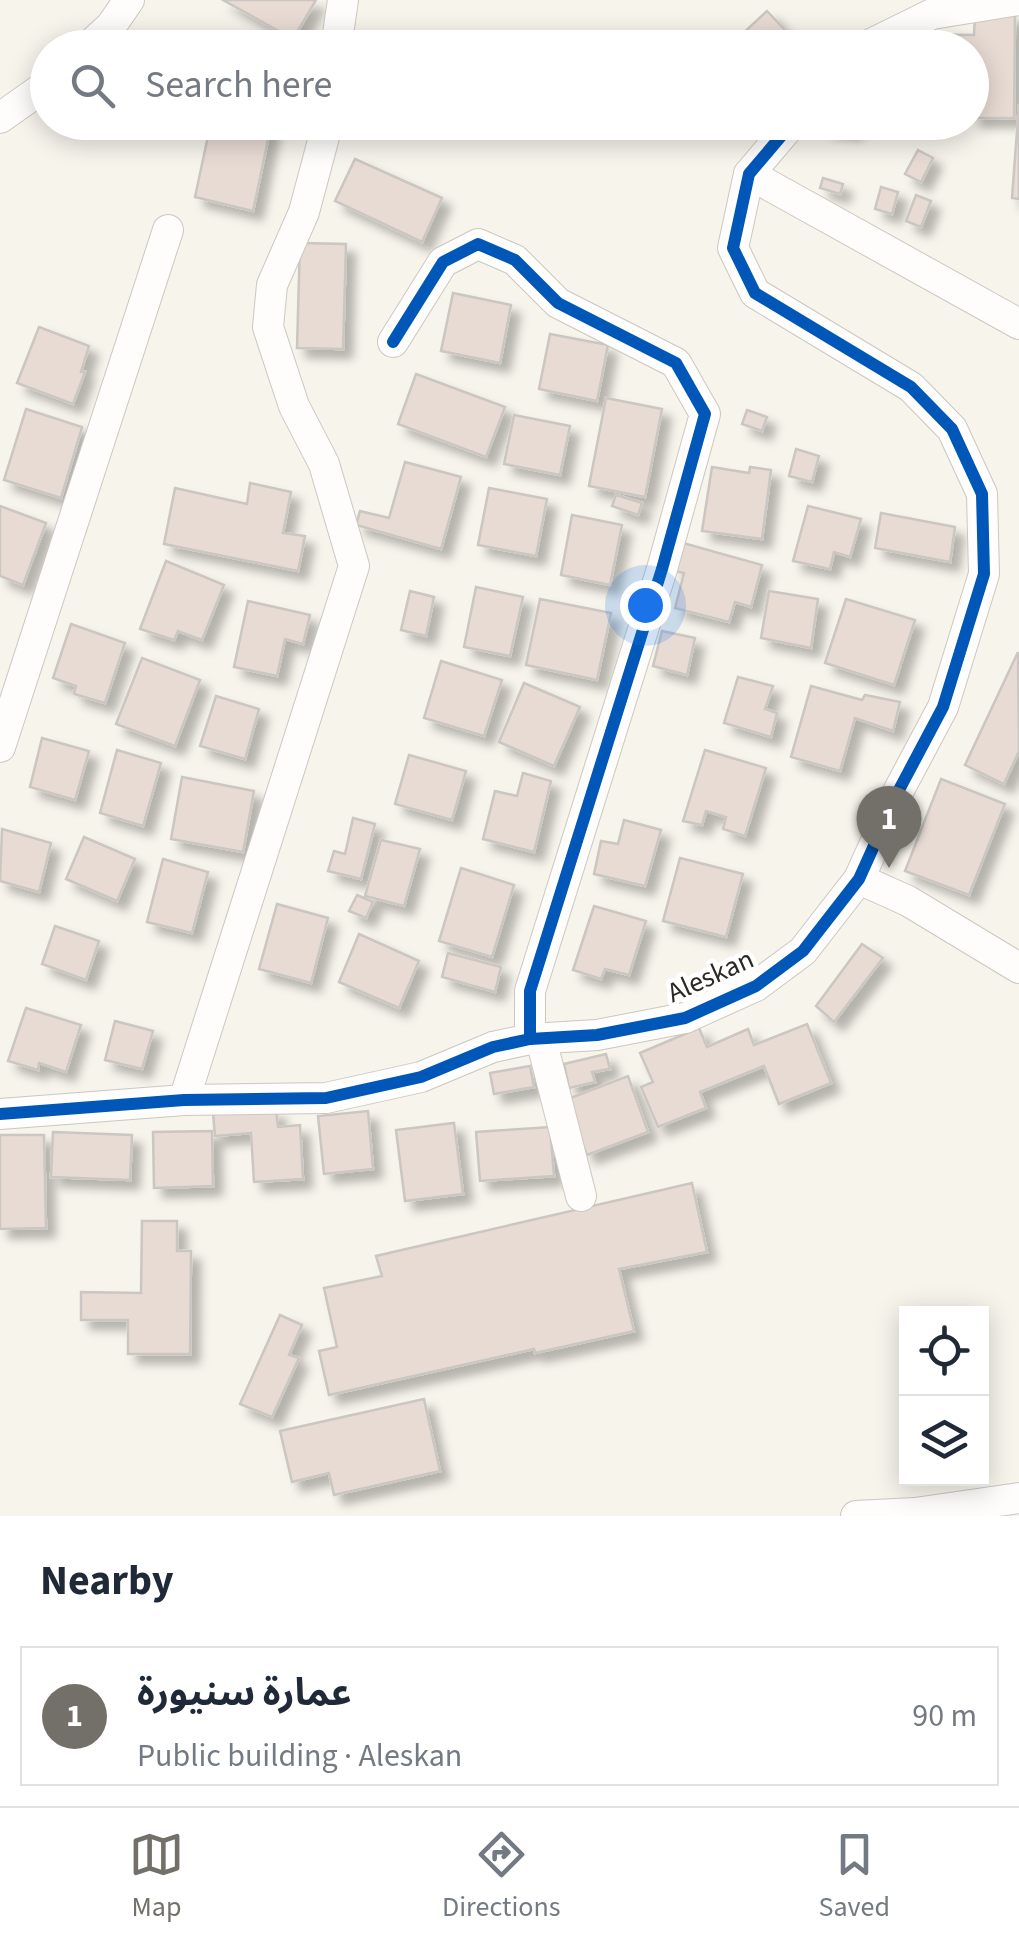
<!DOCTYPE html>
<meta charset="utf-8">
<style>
:root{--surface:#fff;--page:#f2f2f3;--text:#1f2937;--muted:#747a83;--line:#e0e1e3;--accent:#727069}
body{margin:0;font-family:"Source Sans 3","Noto Sans Arabic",sans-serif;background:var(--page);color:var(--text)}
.controls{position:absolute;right:30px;bottom:30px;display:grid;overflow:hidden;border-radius:0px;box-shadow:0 5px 25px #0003}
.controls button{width:90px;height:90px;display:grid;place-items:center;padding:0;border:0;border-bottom:2px solid var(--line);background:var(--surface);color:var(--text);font:50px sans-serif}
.you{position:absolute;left:645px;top:605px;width:35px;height:35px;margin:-25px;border:8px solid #fff;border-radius:50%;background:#1a73e8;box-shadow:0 0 0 15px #1a73e833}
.badge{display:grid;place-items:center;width:65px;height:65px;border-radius:50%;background:var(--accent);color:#fff;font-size:32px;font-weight:700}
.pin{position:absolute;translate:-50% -82px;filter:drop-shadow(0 2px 5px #0008)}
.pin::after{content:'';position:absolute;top:52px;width:35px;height:30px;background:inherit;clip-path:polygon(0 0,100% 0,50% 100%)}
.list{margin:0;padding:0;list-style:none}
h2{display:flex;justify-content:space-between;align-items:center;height:130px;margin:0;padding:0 40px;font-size:42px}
h2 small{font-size:32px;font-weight:400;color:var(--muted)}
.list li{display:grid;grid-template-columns:65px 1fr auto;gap:30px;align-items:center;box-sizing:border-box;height:140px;margin:0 20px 20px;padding:0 20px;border:2px solid var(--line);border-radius:0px}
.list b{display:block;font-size:38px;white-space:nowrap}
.list p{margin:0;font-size:32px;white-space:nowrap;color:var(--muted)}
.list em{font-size:32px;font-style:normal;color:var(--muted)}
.icon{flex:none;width:55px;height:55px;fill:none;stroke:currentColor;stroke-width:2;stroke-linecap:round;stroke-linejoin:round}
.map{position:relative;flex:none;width:1019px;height:1516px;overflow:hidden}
.search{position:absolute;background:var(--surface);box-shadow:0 5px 25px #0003;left:30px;right:30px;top:30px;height:110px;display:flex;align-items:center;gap:25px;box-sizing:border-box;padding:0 35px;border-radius:55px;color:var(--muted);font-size:38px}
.sheet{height:290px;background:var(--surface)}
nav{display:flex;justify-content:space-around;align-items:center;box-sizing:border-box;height:140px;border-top:2px solid var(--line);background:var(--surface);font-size:28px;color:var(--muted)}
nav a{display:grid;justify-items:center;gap:5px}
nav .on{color:var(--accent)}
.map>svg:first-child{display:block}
.building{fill:#e8dbd4;stroke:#cbc6c1;stroke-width:2.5;filter:url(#shadow)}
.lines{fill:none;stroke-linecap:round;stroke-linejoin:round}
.minor-casing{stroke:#c9c8c1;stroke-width:32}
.minor{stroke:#fefdfc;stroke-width:30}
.cycleway-casing{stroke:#fff;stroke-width:19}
.cycleway{stroke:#0057b8;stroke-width:12}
.labels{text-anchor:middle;stroke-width:9;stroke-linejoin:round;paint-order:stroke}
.street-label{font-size:28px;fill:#2b2923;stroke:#fff}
</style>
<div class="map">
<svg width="1019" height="1516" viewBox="0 0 1019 1516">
<defs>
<filter id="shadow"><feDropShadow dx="9" dy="9" stdDeviation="5" flood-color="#0004"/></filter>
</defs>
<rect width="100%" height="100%" fill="#f6f4eb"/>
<g class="building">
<polygon points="223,0 316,0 293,39"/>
<polygon points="767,11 802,48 751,48 740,36"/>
<polygon points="975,14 1015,14 1014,118 972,118 972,48 912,48 912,34 974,35"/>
<polygon points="1019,104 1019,199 1012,198"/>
<polygon points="211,122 271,125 253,211 195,197"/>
<polygon points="826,122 853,122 853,130 825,127"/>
<polygon points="918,150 933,158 921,182 905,174"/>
<polygon points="355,159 442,198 422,242 335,201"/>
<polygon points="823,178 843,184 840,194 820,188"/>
<polygon points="881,187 898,192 892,214 875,209"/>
<polygon points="916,195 931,201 921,227 906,221"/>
<polygon points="300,243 346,244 343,349 297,348"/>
<polygon points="453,293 511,305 500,363 441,351"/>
<polygon points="39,327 89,346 81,372 85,372 73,404 17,383"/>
<polygon points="550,334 608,345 597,401 539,389"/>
<polygon points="416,374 505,407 486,457 398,424"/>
<polygon points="606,398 662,409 645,497 589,486"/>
<polygon points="26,409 82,427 61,498 4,480"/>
<polygon points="747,410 767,417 762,431 742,424"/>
<polygon points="514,415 570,426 560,475 504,464"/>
<polygon points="796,449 819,456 812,482 789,476"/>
<polygon points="405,462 461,477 441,549 356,525 360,511 389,518"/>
<polygon points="712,467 749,473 750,467 771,470 762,539 702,531"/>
<polygon points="250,483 291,492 283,533 305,536 298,571 164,544 175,488 247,504"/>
<polygon points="489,488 547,499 536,556 478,545"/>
<polygon points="616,495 642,503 638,515 612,506"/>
<polygon points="0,506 46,523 23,585 0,576"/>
<polygon points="808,506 861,519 850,557 834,552 830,569 793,561"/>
<polygon points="881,513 955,527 950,562 875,548"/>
<polygon points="572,515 622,525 610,585 561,575"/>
<polygon points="683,543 762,565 751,607 735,602 729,622 675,608 684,573 674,571"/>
<polygon points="166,561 224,585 202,640 178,631 174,640 140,629"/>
<polygon points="476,587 523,597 510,656 464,647"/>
<polygon points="410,591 434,597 426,636 401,630"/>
<polygon points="769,591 818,599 811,648 761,638"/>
<polygon points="540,599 611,613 597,680 526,665"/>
<polygon points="846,599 915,620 894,685 825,663"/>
<polygon points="248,601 310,615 303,644 285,639 277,676 234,667"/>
<polygon points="71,624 125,643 105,703 74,694 76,686 53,678"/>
<polygon points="662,631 695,638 687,675 653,666"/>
<polygon points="1018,652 1019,751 1004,784 965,765"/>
<polygon points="142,658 200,680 175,746 116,724"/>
<polygon points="441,661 502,680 484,736 424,718"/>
<polygon points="738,677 773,686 765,709 777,713 771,737 724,723"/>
<polygon points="524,683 580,707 554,766 499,742"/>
<polygon points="811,686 862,700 865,695 900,702 893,731 855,718 840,771 791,757"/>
<polygon points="216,696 259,709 245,759 200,746"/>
<polygon points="42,738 89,751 75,800 30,787"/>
<polygon points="117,750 161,763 143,826 100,813"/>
<polygon points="705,750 766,768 745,836 723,829 726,817 706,811 702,825 683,821"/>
<polygon points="409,755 466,771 452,820 395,804"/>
<polygon points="523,773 551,781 534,852 483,839 495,791 517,796"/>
<polygon points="182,777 254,791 243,852 171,839"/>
<polygon points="941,779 1005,804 969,895 905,871"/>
<polygon points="353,818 375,824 361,879 328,871 334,851 345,854"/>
<polygon points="624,820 661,830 645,886 594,874 601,841 618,844"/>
<polygon points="2,829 51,843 39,892 0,881"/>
<polygon points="84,837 135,859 117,901 66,879"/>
<polygon points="381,840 420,849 404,906 365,896"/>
<polygon points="680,858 743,874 726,937 663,921"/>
<polygon points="163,859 208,872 192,933 147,922"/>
<polygon points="461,868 514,885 492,957 439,941"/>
<polygon points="357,895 373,902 366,918 349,911"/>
<polygon points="277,904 328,918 311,983 259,969"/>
<polygon points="594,906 646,921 629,975 605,969 601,979 573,970"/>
<polygon points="55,926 99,941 86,980 42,964"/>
<polygon points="359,934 419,961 399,1008 339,982"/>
<polygon points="862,944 883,958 834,1022 816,1006"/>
<polygon points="448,953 501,967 495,992 442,977"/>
<polygon points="26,1008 81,1025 66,1072 39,1063 38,1070 8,1061"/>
<polygon points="115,1021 153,1031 142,1069 105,1060"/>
<polygon points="807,1024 831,1083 779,1104 764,1066 700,1092 706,1108 658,1127 641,1087 653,1082 640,1053 699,1028 707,1047 748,1029 754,1045"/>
<polygon points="606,1054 610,1069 592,1072 595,1082 569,1088 564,1064"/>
<polygon points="530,1066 534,1087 494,1094 490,1073"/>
<polygon points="628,1076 648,1132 587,1155 565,1100"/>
<polygon points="276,1110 278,1127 300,1125 303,1179 254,1182 251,1133 215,1136 213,1113"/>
<polygon points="368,1111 373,1169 324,1174 318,1116"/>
<polygon points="454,1123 463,1194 405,1201 396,1130"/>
<polygon points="550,1127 554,1176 480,1181 476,1132"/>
<polygon points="212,1131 213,1186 154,1188 153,1132"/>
<polygon points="53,1132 132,1135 130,1180 51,1177"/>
<polygon points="0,1135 44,1135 46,1228 0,1229"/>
<polygon points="692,1183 707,1252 619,1269 634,1331 535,1353 534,1349 329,1395 319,1351 337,1347 324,1288 382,1276 376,1256"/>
<polygon points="142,1221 177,1221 177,1251 191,1251 190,1354 128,1354 128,1320 81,1320 81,1292 141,1293"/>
<polygon points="280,1315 302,1325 289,1355 299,1358 272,1417 240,1404"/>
<polygon points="424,1399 440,1471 334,1495 329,1473 292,1482 280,1431"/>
</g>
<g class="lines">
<g class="minor-casing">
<g id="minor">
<polyline points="87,48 111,26 129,0"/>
<polyline points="336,48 343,0"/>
<polyline points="863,48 932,14 1019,0"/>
<polyline points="0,118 48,84"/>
<polyline points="749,174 1019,324"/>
<polyline points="393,342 443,262 478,244 515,260 558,303 676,363 705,414 662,569 530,991 530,1039"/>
<polyline points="0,747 168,230"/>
<polyline points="859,879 908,901 1019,968"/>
<polyline points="541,1039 581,1196"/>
<polyline points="184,1100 354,566 324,464 294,406 268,327 272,285 304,212 328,122"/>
<polyline points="0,1114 184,1100 326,1098 421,1077 493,1047 530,1039 597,1035 685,1018 756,986 803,951 859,879 900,788 943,707 984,574 982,494 952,429 911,387 755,293 733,248 749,174 793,122"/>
<polyline points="856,1516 915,1513 1019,1498"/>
</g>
</g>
<use href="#minor" class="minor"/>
<g class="cycleway-casing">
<g id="cycleway">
<polyline points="393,342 443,262 478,244 515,260 558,303 676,363 705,414 662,569 530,991 530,1039"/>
<polyline points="0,1114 184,1100 326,1098 421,1077 493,1047 530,1039 597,1035 685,1018 756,986 803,951 859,879 900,788 943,707 984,574 982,494 952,429 911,387 755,293 733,248 749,174 793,122"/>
</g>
</g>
<use href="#cycleway" class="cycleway"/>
</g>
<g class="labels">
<g class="street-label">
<text transform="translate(710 975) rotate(-24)" y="10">Aleskan</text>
</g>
</g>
</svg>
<div class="controls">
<button><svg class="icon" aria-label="locate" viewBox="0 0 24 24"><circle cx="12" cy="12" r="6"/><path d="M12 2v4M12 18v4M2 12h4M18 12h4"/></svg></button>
<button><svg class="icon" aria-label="layers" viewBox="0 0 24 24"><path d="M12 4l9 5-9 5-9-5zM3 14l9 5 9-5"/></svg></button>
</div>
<div class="you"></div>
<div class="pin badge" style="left:889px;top:868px">1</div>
<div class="search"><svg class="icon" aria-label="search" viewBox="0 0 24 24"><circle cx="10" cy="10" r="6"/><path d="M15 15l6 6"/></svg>Search here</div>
</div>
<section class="sheet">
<h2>Nearby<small></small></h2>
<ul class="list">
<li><span class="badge">1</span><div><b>عمارة سنيورة</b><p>Public building · Aleskan</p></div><em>90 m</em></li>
</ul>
</section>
<nav>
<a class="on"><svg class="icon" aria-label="map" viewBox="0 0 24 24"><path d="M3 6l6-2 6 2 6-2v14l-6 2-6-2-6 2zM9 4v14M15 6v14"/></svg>Map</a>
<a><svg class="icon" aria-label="directions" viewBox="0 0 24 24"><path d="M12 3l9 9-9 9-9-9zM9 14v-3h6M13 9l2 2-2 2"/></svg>Directions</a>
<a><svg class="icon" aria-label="saved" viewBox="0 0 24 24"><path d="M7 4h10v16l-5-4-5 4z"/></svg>Saved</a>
</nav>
